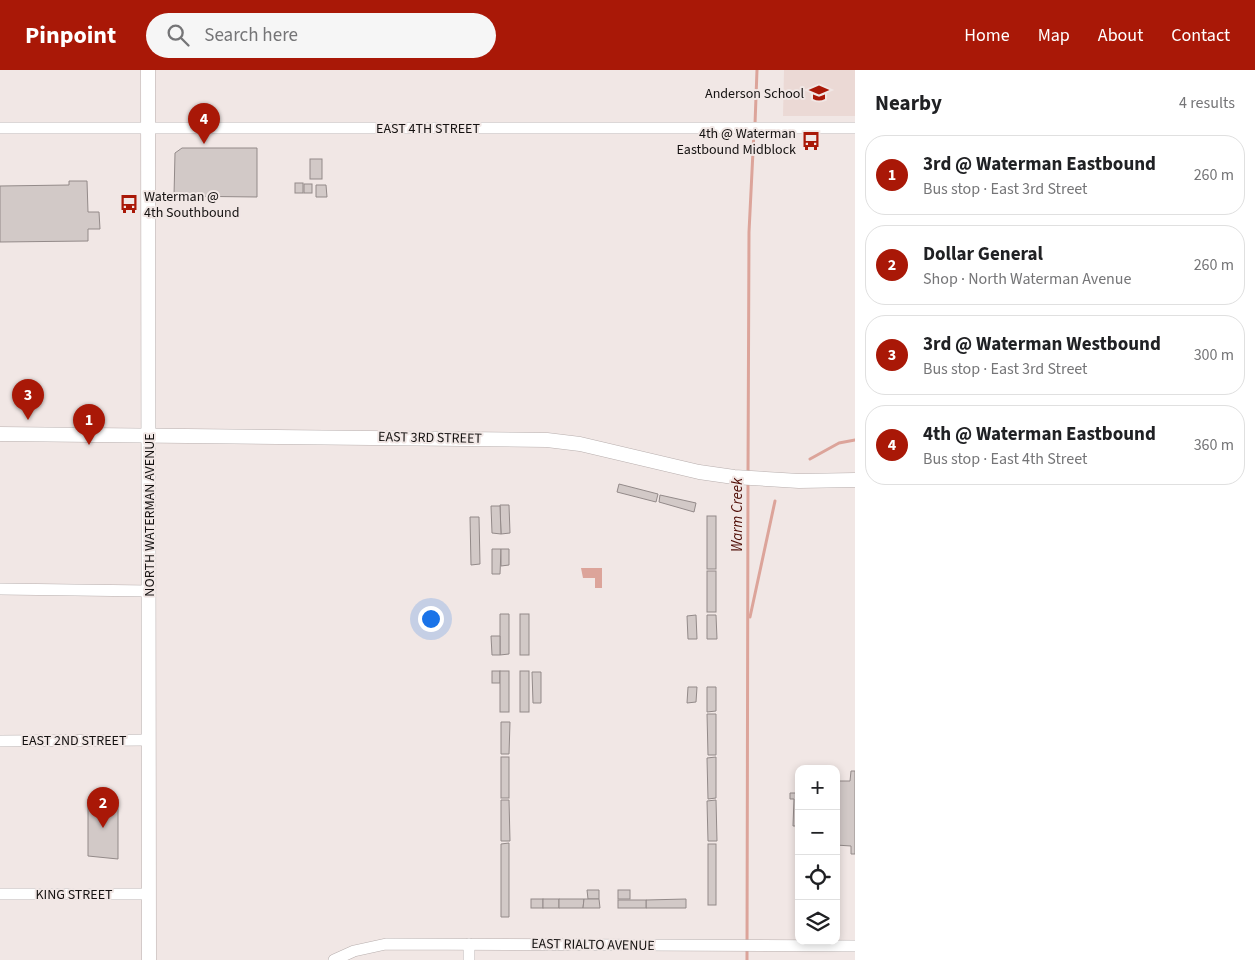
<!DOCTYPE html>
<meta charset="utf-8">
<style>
:root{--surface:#fff;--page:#f6f6f6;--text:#202124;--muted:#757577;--line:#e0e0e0;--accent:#a91807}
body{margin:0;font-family:"Source Sans 3",sans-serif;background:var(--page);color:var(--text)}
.controls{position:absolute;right:15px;bottom:15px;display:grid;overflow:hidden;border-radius:10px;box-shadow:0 2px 8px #0003}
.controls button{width:45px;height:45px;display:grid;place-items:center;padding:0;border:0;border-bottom:1px solid var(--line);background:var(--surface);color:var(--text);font:25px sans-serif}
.you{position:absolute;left:430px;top:548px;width:18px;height:18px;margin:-12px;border:4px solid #fff;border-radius:50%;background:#1a73e8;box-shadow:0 0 0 8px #1a73e833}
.badge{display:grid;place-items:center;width:32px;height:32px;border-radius:50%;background:var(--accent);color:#fff;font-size:16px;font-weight:700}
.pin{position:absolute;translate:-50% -41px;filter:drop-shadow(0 1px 2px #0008)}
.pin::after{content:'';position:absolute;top:26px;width:18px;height:15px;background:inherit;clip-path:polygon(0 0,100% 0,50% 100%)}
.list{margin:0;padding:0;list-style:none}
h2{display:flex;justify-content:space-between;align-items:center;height:65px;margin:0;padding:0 20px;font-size:21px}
h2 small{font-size:16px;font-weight:400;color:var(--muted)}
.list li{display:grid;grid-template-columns:32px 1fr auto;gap:15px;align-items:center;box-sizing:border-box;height:80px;margin:0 10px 10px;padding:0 10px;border:1px solid var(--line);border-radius:20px}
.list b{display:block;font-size:19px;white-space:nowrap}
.list p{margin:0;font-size:16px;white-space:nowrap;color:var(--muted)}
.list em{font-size:16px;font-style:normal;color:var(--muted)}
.icon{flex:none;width:28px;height:28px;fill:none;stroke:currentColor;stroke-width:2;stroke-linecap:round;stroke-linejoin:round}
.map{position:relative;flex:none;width:855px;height:890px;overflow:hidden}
header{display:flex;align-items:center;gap:30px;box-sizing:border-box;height:70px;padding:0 25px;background:var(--accent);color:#fff}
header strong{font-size:24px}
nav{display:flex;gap:28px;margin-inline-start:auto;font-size:18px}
.search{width:350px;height:45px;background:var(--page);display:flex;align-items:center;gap:12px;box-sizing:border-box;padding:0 18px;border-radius:28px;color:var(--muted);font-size:19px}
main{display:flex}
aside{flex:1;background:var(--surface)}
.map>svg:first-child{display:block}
.built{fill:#ebd9d5}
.water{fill:#dca49a}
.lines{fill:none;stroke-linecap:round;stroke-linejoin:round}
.stream{stroke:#dca49a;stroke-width:3}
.building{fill:#d2c9c7;stroke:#938a89}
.minor-casing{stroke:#b8afae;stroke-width:12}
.major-casing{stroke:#b8afae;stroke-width:15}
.minor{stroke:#fff;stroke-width:11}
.major{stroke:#fff;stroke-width:14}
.labels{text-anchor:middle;stroke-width:4;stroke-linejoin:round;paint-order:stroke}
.poi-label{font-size:14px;fill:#151211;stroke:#f1e7e5;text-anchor:end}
.street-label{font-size:14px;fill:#151211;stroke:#f1e7e5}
.water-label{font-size:15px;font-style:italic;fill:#4f0d06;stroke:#f1e7e5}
</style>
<header>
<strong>Pinpoint</strong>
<div class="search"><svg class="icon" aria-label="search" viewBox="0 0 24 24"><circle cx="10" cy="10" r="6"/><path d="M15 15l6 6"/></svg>Search here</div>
<nav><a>Home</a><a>Map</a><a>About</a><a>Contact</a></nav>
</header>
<main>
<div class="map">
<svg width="855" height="890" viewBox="0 0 855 890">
<rect width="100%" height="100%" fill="#f1e7e5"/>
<polygon class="built" points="784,0 855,0 855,46 783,46"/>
<polygon class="water" points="581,498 602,498 602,518 595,518 595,508 583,508"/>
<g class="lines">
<g class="stream">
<polyline points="755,54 757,0"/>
<polyline points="810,389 839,373 855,370"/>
<polyline points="748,404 749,162 754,61"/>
<polyline points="750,547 775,431"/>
<polyline points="747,890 748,410"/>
</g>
</g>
<g class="building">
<polygon points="182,78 257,78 257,127 174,126 175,83"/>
<rect x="310" y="89" width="12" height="20"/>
<polygon points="69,111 87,111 88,142 99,142 100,159 88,159 88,171 0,172 0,116 69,115"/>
<rect x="295" y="113" width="8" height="10"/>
<rect x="304" y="114" width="8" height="9"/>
<polygon points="316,115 326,115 327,127 316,127"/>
<polygon points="619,414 658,424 656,432 617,422"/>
<polygon points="660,425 696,433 694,442 659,432"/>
<polygon points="500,435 509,435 510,463 501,464"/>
<polygon points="491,436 500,436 501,464 492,463"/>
<rect x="707" y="446" width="9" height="53"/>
<polygon points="470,447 479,447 480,494 471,495"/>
<polygon points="492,479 501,479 500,504 492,504"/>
<polygon points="501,479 509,479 509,495 501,496"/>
<rect x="707" y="501" width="9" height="41"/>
<polygon points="500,544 509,544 509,584 500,585"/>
<rect x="520" y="544" width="9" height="41"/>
<polygon points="696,545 697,569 688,569 687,546"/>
<polygon points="707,545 716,545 717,569 707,569"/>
<polygon points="491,566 500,566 500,585 492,585"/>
<rect x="492" y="601" width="8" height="12"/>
<rect x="500" y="601" width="9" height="41"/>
<rect x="520" y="601" width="9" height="41"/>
<polygon points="532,602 541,602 541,633 533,633"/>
<polygon points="688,617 697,617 696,632 687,633"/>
<polygon points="707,617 716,617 716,641 707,642"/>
<polygon points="707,644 716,644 716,685 708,685"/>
<polygon points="501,652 510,652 509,684 501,684"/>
<rect x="501" y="687" width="8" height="41"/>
<polygon points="716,687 716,728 708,729 707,688"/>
<polygon points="851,701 855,701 855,784 851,784 851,776 836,775 836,711 850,711"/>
<polygon points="790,723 799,723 799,756 793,756 794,729 790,729"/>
<polygon points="88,729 118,729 118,789 88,786"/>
<polygon points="501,730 509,730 510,771 501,771"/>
<polygon points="716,730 717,771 708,771 707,731"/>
<polygon points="509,773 509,847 501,847 501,774"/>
<rect x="708" y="774" width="8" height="61"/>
<polygon points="587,820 599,820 599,829 588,829"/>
<rect x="618" y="820" width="12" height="9"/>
<rect x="531" y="829" width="12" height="9"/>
<rect x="543" y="829" width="16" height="9"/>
<polygon points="559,829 584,829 583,838 559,838"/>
<polygon points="584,829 599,829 600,838 583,838"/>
<polygon points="686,829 686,838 646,838 646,830"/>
<rect x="618" y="830" width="28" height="8"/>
</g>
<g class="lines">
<g class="minor-casing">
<g id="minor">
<polyline points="0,58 855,58"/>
<polyline points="0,519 149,521"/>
<polyline points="0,671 149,670"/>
<polyline points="0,824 149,824"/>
<polyline points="469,874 469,890"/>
<polyline points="334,890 354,881 386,874 855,876"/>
</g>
</g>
<g class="major-casing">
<g id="major">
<polyline points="148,0 149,890"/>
<polyline points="0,364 547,370 580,374 699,402 734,407 799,411 855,410"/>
</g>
</g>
<use href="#minor" class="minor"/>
<use href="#major" class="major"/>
</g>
<defs>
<g id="school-bare" transform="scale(1.5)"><path d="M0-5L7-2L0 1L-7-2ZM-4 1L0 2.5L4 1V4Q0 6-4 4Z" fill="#a91807" stroke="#f1e7e5" stroke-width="2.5" paint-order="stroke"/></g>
<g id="bus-bare" transform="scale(1.5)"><path d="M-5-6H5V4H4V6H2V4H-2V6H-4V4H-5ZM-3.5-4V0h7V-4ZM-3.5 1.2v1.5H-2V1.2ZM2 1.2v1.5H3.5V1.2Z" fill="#a91807" stroke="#f1e7e5" stroke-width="2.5" paint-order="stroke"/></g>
</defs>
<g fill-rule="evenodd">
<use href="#school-bare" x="819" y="23"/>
<use href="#bus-bare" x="811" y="71"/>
<use href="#bus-bare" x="129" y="134"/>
</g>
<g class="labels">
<g class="poi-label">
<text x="804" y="28">Anderson School</text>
<text x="796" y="68">4th @ Waterman<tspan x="796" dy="16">Eastbound Midblock</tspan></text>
<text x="144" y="131" text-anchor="start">Waterman @<tspan x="144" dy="16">4th Southbound</tspan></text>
</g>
<g class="street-label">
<text x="428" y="63">EAST 4TH STREET</text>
<text transform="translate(430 367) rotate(1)" y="5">EAST 3RD STREET</text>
<text transform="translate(149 445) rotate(-90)" y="5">NORTH WATERMAN AVENUE</text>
<text x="74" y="675">EAST 2ND STREET</text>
<text x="74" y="829">KING STREET</text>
<text transform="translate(593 874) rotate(1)" y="5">EAST RIALTO AVENUE</text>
</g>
<g class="water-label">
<text transform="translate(737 445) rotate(-90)" y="5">Warm Creek</text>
</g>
</g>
</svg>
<div class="controls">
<button>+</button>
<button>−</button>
<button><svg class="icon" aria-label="locate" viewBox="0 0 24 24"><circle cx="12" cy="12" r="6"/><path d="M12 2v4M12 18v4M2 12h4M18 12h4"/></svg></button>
<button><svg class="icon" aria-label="layers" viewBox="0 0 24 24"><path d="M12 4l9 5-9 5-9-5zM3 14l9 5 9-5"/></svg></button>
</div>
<div class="you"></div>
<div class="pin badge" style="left:89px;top:375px">1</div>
<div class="pin badge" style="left:103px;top:758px">2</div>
<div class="pin badge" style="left:28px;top:350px">3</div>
<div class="pin badge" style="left:204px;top:74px">4</div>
</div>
<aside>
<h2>Nearby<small>4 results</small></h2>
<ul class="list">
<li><span class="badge">1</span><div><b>3rd @ Waterman Eastbound</b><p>Bus stop · East 3rd Street</p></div><em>260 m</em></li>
<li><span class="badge">2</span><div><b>Dollar General</b><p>Shop · North Waterman Avenue</p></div><em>260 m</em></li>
<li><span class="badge">3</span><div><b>3rd @ Waterman Westbound</b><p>Bus stop · East 3rd Street</p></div><em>300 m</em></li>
<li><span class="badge">4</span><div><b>4th @ Waterman Eastbound</b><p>Bus stop · East 4th Street</p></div><em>360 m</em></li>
</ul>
</aside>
</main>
